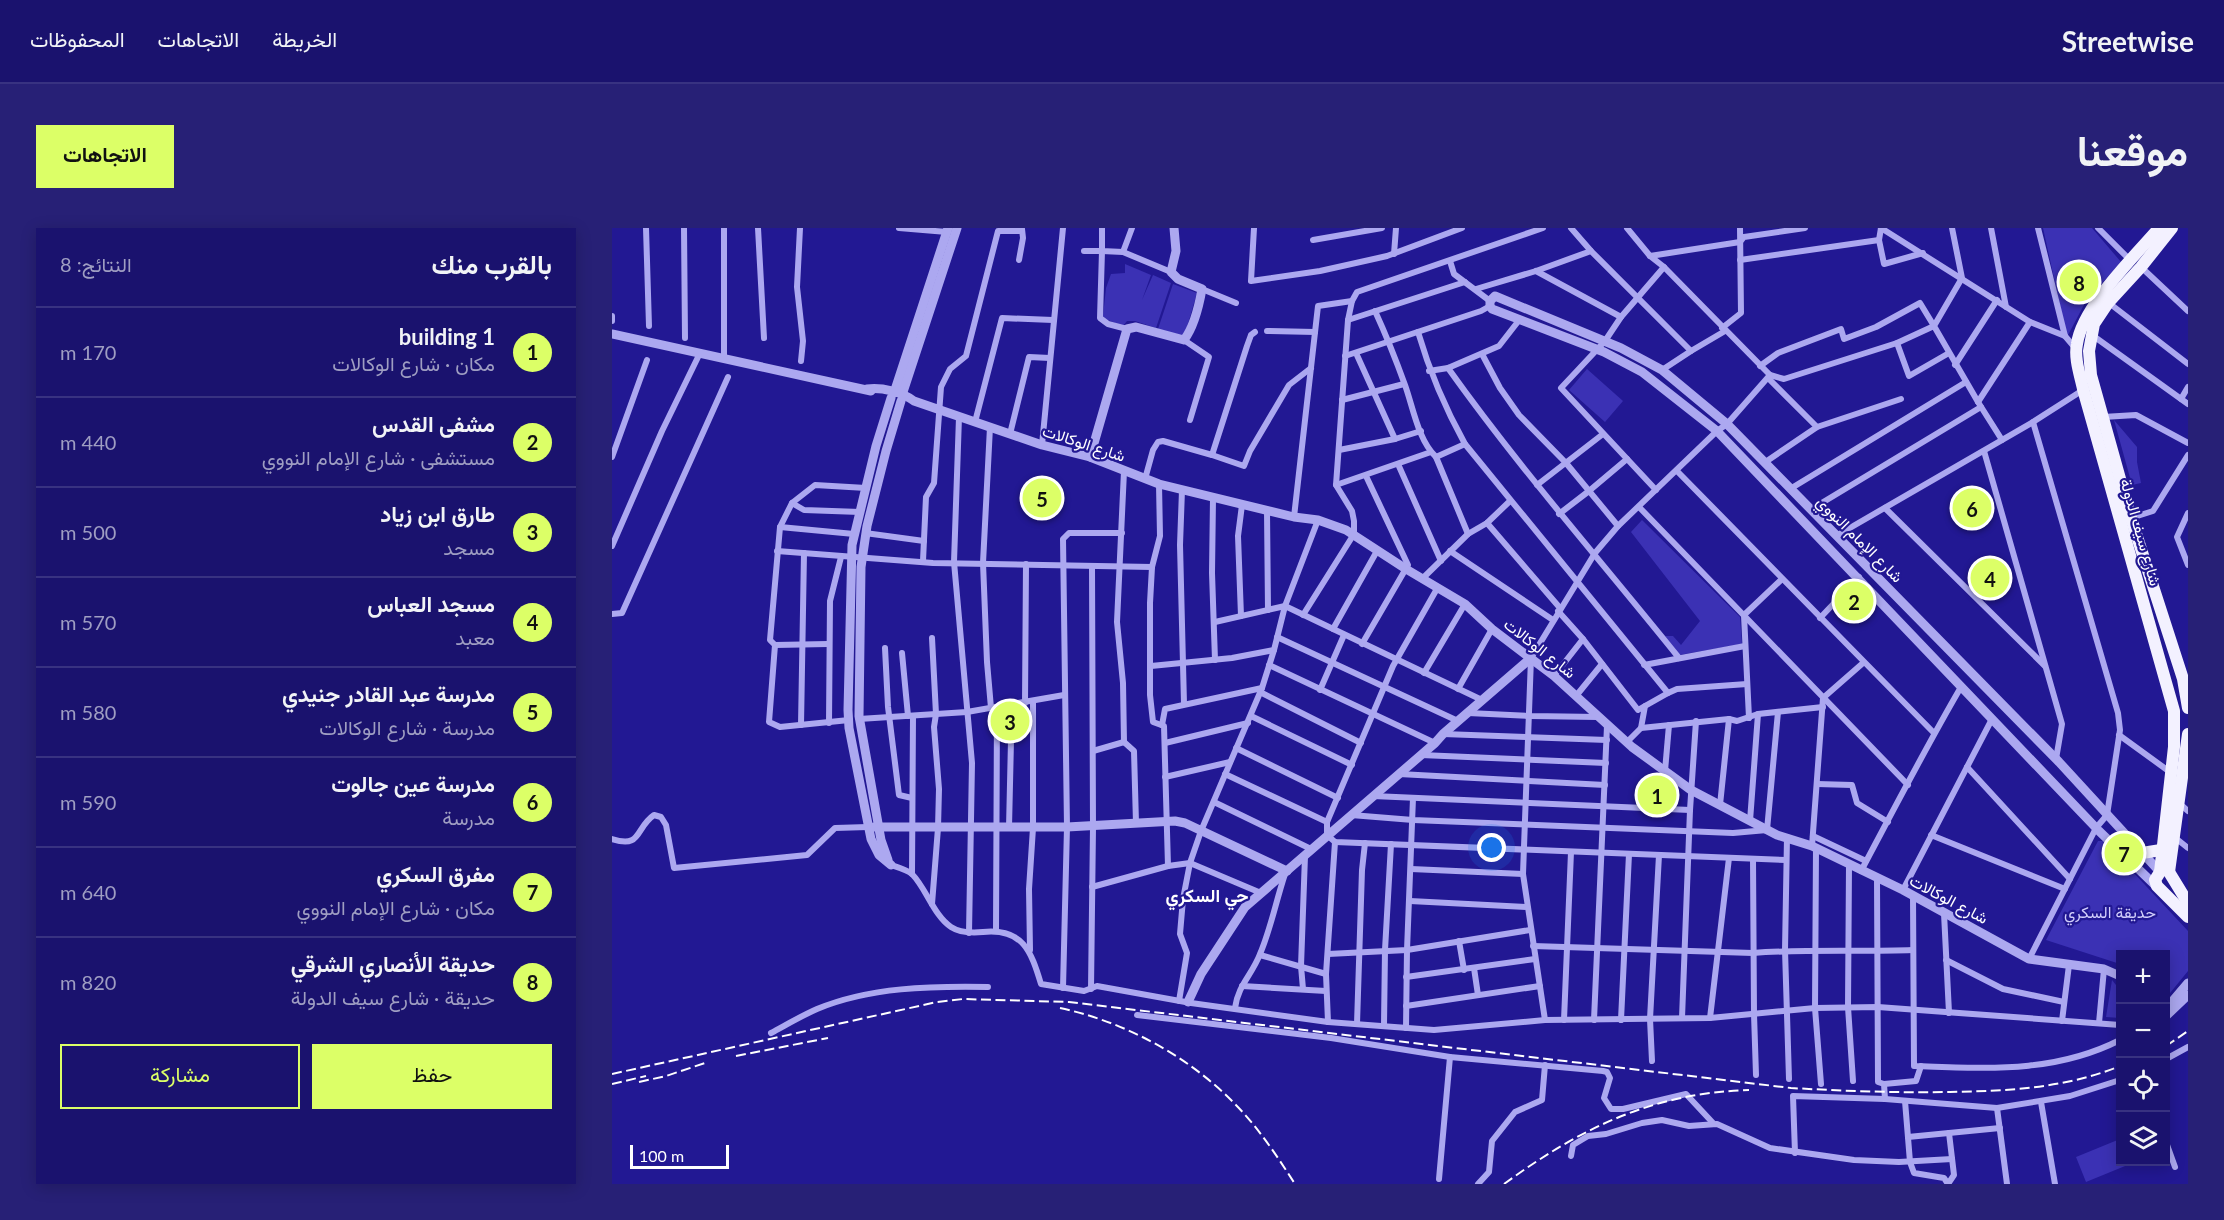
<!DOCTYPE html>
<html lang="ar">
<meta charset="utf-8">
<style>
:root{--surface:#1a126e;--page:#272076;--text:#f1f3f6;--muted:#9f9ec2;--line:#383281;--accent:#dcff67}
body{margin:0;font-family:Lato,Vazirmatn,sans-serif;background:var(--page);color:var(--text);direction:rtl}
.controls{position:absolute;right:18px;bottom:18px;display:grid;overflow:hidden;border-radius:0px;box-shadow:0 3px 15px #0003}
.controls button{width:54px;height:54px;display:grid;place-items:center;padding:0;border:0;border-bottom:2px solid var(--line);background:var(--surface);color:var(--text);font:30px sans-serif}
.scale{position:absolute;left:18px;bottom:15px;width:99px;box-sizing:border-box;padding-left:6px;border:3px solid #fff;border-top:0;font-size:16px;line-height:21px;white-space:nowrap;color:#fff;-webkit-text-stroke:4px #221893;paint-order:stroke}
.you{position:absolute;left:880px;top:620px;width:21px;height:21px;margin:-15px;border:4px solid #fff;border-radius:50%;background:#1a73e8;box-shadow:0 0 0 9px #1a73e833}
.badge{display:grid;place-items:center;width:39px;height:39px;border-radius:50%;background:var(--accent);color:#111;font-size:20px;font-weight:700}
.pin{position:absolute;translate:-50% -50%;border:3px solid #fff;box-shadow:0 2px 6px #0006}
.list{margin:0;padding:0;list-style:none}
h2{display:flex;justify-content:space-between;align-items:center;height:78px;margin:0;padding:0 24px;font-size:26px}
h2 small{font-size:20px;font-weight:400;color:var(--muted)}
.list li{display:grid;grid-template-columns:39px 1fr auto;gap:18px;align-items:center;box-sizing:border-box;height:90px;padding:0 24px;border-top:2px solid var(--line)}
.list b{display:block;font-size:22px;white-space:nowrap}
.list p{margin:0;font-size:20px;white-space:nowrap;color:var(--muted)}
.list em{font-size:20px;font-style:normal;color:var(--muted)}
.actions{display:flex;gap:12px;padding:18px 24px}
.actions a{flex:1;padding:14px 0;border:2px solid var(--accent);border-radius:0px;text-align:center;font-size:21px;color:var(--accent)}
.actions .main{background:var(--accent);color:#111}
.icon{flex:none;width:33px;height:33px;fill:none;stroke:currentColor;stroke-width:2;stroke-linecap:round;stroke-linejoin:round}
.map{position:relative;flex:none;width:1576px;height:956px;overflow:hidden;direction:ltr;border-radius:0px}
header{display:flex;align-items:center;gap:36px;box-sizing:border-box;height:84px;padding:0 30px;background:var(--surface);border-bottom:2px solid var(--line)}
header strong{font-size:28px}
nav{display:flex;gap:33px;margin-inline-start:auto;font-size:21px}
.intro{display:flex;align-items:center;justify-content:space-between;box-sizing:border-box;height:144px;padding:0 36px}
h1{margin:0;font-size:42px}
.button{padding:15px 27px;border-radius:0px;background:var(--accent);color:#111;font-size:21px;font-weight:700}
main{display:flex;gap:36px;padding:0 36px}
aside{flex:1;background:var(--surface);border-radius:0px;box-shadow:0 3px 15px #0003}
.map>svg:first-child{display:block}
.green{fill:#3b31b4}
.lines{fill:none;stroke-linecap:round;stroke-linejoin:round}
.minor{stroke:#aca8f0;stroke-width:6}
.tertiary{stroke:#aca8f0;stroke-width:9}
.primary{stroke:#f3f1ff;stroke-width:12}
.rail{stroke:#fff;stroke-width:2;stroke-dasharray:10 4.5;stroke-linecap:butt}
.labels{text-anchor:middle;stroke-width:4.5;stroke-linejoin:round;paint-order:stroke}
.street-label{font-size:16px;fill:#fff;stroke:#221893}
.park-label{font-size:16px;fill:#d1cefb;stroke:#221893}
.neighbourhood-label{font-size:18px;font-weight:bold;fill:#fff;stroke:#221893}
</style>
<header>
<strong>Streetwise</strong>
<nav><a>الخريطة</a><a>الاتجاهات</a><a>المحفوظات</a></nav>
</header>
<div class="intro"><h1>موقعنا</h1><a class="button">الاتجاهات</a></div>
<main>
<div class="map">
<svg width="1576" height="956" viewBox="0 0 1576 956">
<rect width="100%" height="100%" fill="#221893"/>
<g class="green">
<polygon points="1431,0 1480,0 1509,34 1474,73 1455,109"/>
<polygon points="513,36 539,47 530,72 541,47 559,55 544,100 523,93 515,93 511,98 493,91 491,88 494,60 499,46 513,45"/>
<polygon points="561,56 585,65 573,106 568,108 546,101"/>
<polygon points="975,141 1011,173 993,194 957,162"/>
<polygon points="1502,192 1525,219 1525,234 1529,255 1520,257"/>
<polygon points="1030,292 1128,389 1130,416 1067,427 1053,408 1061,408 1069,417 1088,393 1019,304"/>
<polygon points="1486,613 1492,613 1576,703 1576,743 1554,770 1554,726 1508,726 1508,736 1434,712"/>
<polygon points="1500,752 1508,762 1508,790 1494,789"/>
<polygon points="1508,911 1508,934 1517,934 1518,936 1474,954 1464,929"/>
</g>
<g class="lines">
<g class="minor">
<polyline points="34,0 37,98"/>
<polyline points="72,0 73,110"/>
<polyline points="146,0 152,110"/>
<polyline points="188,0 185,59 191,113 189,133"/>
<polyline points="287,0 335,4"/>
<polyline points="490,0 490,23 511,24 559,44"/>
<polyline points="642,0 639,53 708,43 775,28 850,0"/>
<polyline points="959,0 979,23 1079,123 1113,103"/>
<polyline points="1015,0 1038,28 1052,39 1158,147 1172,151 1285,115 1322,98 1308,75 1264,99 1232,111 1229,101 1166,125 1148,138"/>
<polyline points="1269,0 1418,94 1453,108 1464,121"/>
<polyline points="1269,0 1267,12 1272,36 1311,25"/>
<polyline points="1340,0 1350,50 1322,98 1366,174 1390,212"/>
<polyline points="1379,0 1394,79"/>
<polyline points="1426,0 1453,108"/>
<polyline points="1486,0 1519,33"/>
<polyline points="701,12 770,0"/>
<polyline points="472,23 490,23 488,90 496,96 515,101"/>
<polyline points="511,24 520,0"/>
<polyline points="782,26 784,0"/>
<polyline points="1038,28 1128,14 1132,9 1193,0"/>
<polyline points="407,32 411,10 410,1"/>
<polyline points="1128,32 1267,12"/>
<polyline points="838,33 842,46 878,73"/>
<polyline points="1529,39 1576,83"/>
<polyline points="924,43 1009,89"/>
<polyline points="590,61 624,75"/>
<polyline points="864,61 924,43 979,23"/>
<polyline points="1497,75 1576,136"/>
<path d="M763,83C774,107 784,132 793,157C801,179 806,212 824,229L856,306"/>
<polyline points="0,88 0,93"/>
<polyline points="736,92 853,54"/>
<polyline points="1110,100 1129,85 1128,0"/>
<polyline points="655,103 703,104"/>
<path d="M806,104C818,145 832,178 853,216L1056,465"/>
<polyline points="1480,107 1576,176"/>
<polyline points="572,112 597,129 578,192"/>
<polyline points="1285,115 1297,148 1337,125"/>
<polyline points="870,126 888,160 907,187 954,235 1006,298"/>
<polyline points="733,128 869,83 878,78"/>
<polyline points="112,131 112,0"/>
<polyline points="1343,137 1385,72"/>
<path d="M836,140C908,241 990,334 1067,430"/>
<polyline points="1050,142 1079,123"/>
<polyline points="817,143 836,140 887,118 908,91"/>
<polyline points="1156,150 1205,199"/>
<polyline points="1569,171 1576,159"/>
<polyline points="730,172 792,156"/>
<polyline points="1366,174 1418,94"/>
<polyline points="347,189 342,334 360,535 357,705"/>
<polyline points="1491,189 1524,187 1576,215"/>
<polyline points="363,194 390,90 441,92"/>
<polyline points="378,199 371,335 375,434 379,480"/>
<polyline points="398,206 417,129 438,130"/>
<polyline points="783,211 809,203"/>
<polyline points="430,217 451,0"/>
<polyline points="727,222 783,211 744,125"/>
<polyline points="1372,223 1450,496 1444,531"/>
<polyline points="600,227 632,238 638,223 677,157 699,140"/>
<polyline points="0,229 35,132"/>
<polyline points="824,229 853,216"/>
<polyline points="1152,235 1205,199 1289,171"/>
<polyline points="786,236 829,333"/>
<polyline points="512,243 505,394 511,455 512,514 522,523 524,595"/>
<polyline points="1065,243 1322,505"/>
<polyline points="533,251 541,222 546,214 551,213 600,227 635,118 639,107 643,104"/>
<polyline points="547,256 548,308 540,339 538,375 538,467 541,494 552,498 556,638"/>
<polyline points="724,257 819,224"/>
<polyline points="925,257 991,206"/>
<polyline points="1178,261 1354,154"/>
<polyline points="570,262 568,317 572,476"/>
<polyline points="1044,262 949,160 993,113 1009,89 1052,39"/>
<polyline points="601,270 600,345 603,432"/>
<polyline points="180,275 192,282 248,284"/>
<polyline points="1027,279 1296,557"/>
<polyline points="1273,280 1433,438"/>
<polyline points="1198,282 1369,179"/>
<polyline points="655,283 656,382"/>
<polyline points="1576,285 1565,309 1576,337"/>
<polyline points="947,286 977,263 1015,231"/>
<polyline points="682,289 706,78 740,73"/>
<polyline points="1519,290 1541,283 1576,227"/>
<polyline points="875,295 948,380"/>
<polyline points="168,299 242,306"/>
<polyline points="253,305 312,313"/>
<polyline points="1224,308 1421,194 1471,162"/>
<polyline points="0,318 50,203 88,125"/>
<polyline points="165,323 321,335 540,339"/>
<polyline points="838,323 941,392"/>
<polyline points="311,333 314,269 322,255 329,159 338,141 354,128 386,3 410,3"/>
<polyline points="811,350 856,306 875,295 898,273"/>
<polyline points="826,359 781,438 715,594 715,607 723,614 1174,632"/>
<polyline points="946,383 971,411 1026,482 1033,478"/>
<polyline points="0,386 10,385 116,149"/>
<polyline points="691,387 742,306 742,293 740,283 724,257 736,92 740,73 745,64 931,0"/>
<polyline points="629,388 626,308 630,277"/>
<polyline points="1208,390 1247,349"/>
<polyline points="603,394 673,378 870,472"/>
<polyline points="721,401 765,323"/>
<polyline points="665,409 846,493"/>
<polyline points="750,416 796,337 754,248"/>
<polyline points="163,417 216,416"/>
<polyline points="273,420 276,479 287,567 300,570"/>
<polyline points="290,425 296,488"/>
<polyline points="657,437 823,515"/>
<polyline points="1032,437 1133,418"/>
<polyline points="539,438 620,430 662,422"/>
<polyline points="812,445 853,376"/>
<polyline points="942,448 971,411"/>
<polyline points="846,461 880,401"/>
<polyline points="708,462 732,407"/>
<polyline points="648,464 749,515"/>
<polyline points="964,468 990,436"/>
<polyline points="413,475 414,336"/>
<polyline points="856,485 918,488 986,489"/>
<polyline points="639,488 740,537"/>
<polyline points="1137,490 1132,387 1170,351"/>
<polyline points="247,491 355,484 452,467"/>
<polyline points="237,492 168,499 157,494 163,417 158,412 168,299 180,275 203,257 254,260"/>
<polyline points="217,495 218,373 229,329"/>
<polyline points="189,497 192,325"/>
<polyline points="550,497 553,481 650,460"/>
<polyline points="1029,500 1033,478 1056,465 1065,461 1135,456"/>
<polyline points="831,506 995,512"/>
<polyline points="1507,507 1558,544"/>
<polyline points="1015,514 1029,500 1117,491 1125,493 1146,486 1211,479"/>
<polyline points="553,515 636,495"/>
<polyline points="624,520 726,570"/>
<polyline points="481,523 512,514"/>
<polyline points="809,527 994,535"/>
<polyline points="1355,539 1458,651"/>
<polyline points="1053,543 1057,497"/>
<polyline points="613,546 715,594"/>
<polyline points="787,546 993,557"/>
<polyline points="553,549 618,534"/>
<polyline points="1205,556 1240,557 1245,575 1276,594"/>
<polyline points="761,568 1078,582"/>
<polyline points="602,574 699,621"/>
<polyline points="1567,575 1576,583"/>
<polyline points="1108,577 1117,491"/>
<polyline points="739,587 801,592 1121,605 1155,602 1166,484"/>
<polyline points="1138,593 1146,486"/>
<polyline points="397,600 399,512"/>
<polyline points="1319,607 1453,661"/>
<polyline points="1201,608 1254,633"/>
<polyline points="1561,608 1576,620"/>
<polyline points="1175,609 1173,722 1177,851"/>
<path d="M0,611C30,621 23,600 42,587L49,589L54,597L62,640L195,627L223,600L256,599"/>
<polyline points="1200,618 1211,470 1251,435"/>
<polyline points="1204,620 1203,780 1209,856"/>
<polyline points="1141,631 1142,786 1144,847"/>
<path d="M279,637C285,639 295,642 300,646C314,660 322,688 339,699C348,705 360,705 371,704C411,700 419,723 429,756L472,763L485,758L579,775L716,794L822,802L933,792L1098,790L1203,780L1266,779L1508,797"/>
<polyline points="1237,637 1236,779 1241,853"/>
<polyline points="799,641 911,646"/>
<path d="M1249,643C1282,581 1314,519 1349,459"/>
<polyline points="300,646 301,488"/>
<polyline points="1265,651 1266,854 1272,856 1273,871"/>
<polyline points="480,659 556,638 578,635 649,665"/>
<polyline points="1291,662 1380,491"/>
<path d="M1301,668L1302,838C1374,840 1441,846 1508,812"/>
<polyline points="798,673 915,679"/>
<polyline points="320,676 326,600 327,561 322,499 324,486 320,410"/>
<polyline points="1332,685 1337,785"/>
<polyline points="384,703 385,480"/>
<polyline points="847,713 852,742"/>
<path d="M921,718L1141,725C1194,721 1247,724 1301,722"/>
<polyline points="418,722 417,661 421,600 421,474"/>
<polyline points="716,726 795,722 918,702"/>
<polyline points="648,727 714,746"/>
<polyline points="1417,731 1484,600 1495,587 1508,502 1506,485 1421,194"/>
<polyline points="1334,732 1391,761 1452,774"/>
<polyline points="862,740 866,767"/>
<polyline points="794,749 923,731"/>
<polyline points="630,758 714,763"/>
<polyline points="451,760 455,599 451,311 457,305 510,305"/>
<polyline points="479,761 481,599 480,338"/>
<polyline points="691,761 689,738 693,628"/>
<polyline points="567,773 575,725 568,706 571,671 578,635 589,603 650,460 662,422 673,378 706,292"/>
<polyline points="794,778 928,758"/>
<path d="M623,780C626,757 640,747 648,726C659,700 664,673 673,646"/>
<polyline points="525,787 719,810 838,829 991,843 995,844 998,850 992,870 999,881 1011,881 1074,866 1101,895"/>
<polyline points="1070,790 1078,582 1084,493"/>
<polyline points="1098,790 1117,630"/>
<polyline points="933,792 911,646 919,430 983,325 1006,298 1105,203 1115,196 1158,147"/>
<polyline points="952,792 959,624"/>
<polyline points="982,792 995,498"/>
<polyline points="1009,792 1017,626"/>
<polyline points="1450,793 1457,737"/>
<polyline points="716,794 714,746 723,614"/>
<polyline points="1487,795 1492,741"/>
<polyline points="745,796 750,642 753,615"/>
<polyline points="772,797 773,722 779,616"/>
<polyline points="794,800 795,722 801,570"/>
<path d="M159,805C174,797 189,788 205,781C258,759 319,758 376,759"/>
<polyline points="1554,831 1576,819"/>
<polyline points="1040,833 1038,791 1047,627"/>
<polyline points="1272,856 1304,853 1309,838"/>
<polyline points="1293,873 1298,934 1302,945 1332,950 1336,956"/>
<polyline points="1429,874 1443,956"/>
<polyline points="1385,880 1395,956"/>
<polyline points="1296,909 1388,900"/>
<polyline points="1554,914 1563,939"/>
<polyline points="1183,925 1181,868 1273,871 1385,880 1458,868 1508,852"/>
<polyline points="959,928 961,917 976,908 994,906 1030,895 1050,892 1077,898 1105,896 1158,920 1242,932 1287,934 1340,931"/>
<polyline points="827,951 838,829"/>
<polyline points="866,956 877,944 880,913 903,884 930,872 933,837"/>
<polyline points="1336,956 1342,947 1337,905"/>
</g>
<g class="tertiary">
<polyline points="0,106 259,163"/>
<path d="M255,161C270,159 290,164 302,173L430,217L478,229L547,256L682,289L706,292L734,302L794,341L853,376L880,401L942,448L1020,519L1079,562L1165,607L1200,618L1291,662L1417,731L1492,741L1508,748"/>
<polyline points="282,165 336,0"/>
<polyline points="290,167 345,0"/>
<path d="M478,229L515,101L524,99L572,112C582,99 587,78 590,61L566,51L559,44L564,23L562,0"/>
<polyline points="262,599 455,599 563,593 573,595 675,643"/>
<polyline points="276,632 269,612 247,488 249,339 255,298 274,223 289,173"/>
<polyline points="279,637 267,627 259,611 237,500 236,482 240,317 264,218 279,170"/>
<polyline points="1544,658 1487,603 1105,203 1030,144 992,124 880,81 878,78 878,73 883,68 1009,120 1050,142 1115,196 1447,534 1548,644"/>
<polyline points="576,774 589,746 633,679 823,515 831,506 919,430"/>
<polyline points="1554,784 1559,775 1576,755"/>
<polyline points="1554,788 1576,767"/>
</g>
<g class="primary">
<path d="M1547,0C1523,28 1470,79 1465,116C1462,130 1468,147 1471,161L1562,483V519L1548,644"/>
<polyline points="1560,0 1529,39 1496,75 1482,96 1477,123 1479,147 1519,290 1571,451 1576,480"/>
<polyline points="1530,625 1549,622"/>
<polyline points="1548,644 1543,652 1545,658 1576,689"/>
<polyline points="1557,644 1576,506"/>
<polyline points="1557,644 1576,675"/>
</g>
<g class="rail">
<path d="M448,780C513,794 576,828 622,875C646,899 665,928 683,956"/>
<polyline points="1554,818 1576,803"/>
<polyline points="124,828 216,810"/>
<path d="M0,846L325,774L351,771L457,774L1179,860C1232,863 1285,865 1338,864C1397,863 1454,860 1508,838"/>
<polyline points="27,854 54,848 93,835"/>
<polyline points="0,856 34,848"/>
<path d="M892,956C969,900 1040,865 1137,862"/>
</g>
</g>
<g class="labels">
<g class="street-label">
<text transform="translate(472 215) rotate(18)" y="6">شارع الوكالات</text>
<text transform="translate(1529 304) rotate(74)" y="6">شارع سيف الدولة</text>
<text transform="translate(1248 311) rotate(45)" y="6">شارع الإمام النووي</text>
<text transform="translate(928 420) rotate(38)" y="6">شارع الوكالات</text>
<text transform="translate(1337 671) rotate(28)" y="6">شارع الوكالات</text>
</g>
<g class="park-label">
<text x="1498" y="690">حديقة السكري</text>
</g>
<g class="neighbourhood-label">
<text x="595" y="674">حي السكري</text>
</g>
</g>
</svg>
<div class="controls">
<button>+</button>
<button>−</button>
<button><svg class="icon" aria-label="locate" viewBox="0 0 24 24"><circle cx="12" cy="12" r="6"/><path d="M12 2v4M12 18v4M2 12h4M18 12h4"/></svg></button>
<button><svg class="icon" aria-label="layers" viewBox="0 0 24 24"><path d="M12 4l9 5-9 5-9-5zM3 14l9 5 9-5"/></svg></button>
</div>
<div class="scale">100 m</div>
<div class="you"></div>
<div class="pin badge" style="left:1045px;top:567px">1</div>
<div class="pin badge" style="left:1242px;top:373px">2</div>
<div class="pin badge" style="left:398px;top:493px">3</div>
<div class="pin badge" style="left:1378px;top:350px">4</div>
<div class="pin badge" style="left:430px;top:270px">5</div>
<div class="pin badge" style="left:1360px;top:280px">6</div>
<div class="pin badge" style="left:1512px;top:625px">7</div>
<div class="pin badge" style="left:1467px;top:54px">8</div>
</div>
<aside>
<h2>بالقرب منك<small>النتائج: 8</small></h2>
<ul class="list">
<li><span class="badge">1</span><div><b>building 1</b><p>مكان · شارع الوكالات</p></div><em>170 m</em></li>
<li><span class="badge">2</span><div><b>مشفى القدس</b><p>مستشفى · شارع الإمام النووي</p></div><em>440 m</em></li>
<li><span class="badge">3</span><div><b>طارق ابن زياد</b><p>مسجد</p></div><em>500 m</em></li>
<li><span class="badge">4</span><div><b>مسجد العباس</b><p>معبد</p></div><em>570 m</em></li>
<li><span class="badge">5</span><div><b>مدرسة عبد القادر جنيدي</b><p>مدرسة · شارع الوكالات</p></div><em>580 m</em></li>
<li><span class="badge">6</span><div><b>مدرسة عين جالوت</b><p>مدرسة</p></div><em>590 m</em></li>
<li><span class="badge">7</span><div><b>مفرق السكري</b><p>مكان · شارع الإمام النووي</p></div><em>640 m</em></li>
<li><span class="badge">8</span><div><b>حديقة الأنصاري الشرقي</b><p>حديقة · شارع سيف الدولة</p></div><em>820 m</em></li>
</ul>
<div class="actions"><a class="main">حفظ</a><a>مشاركة</a></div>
</aside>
</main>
